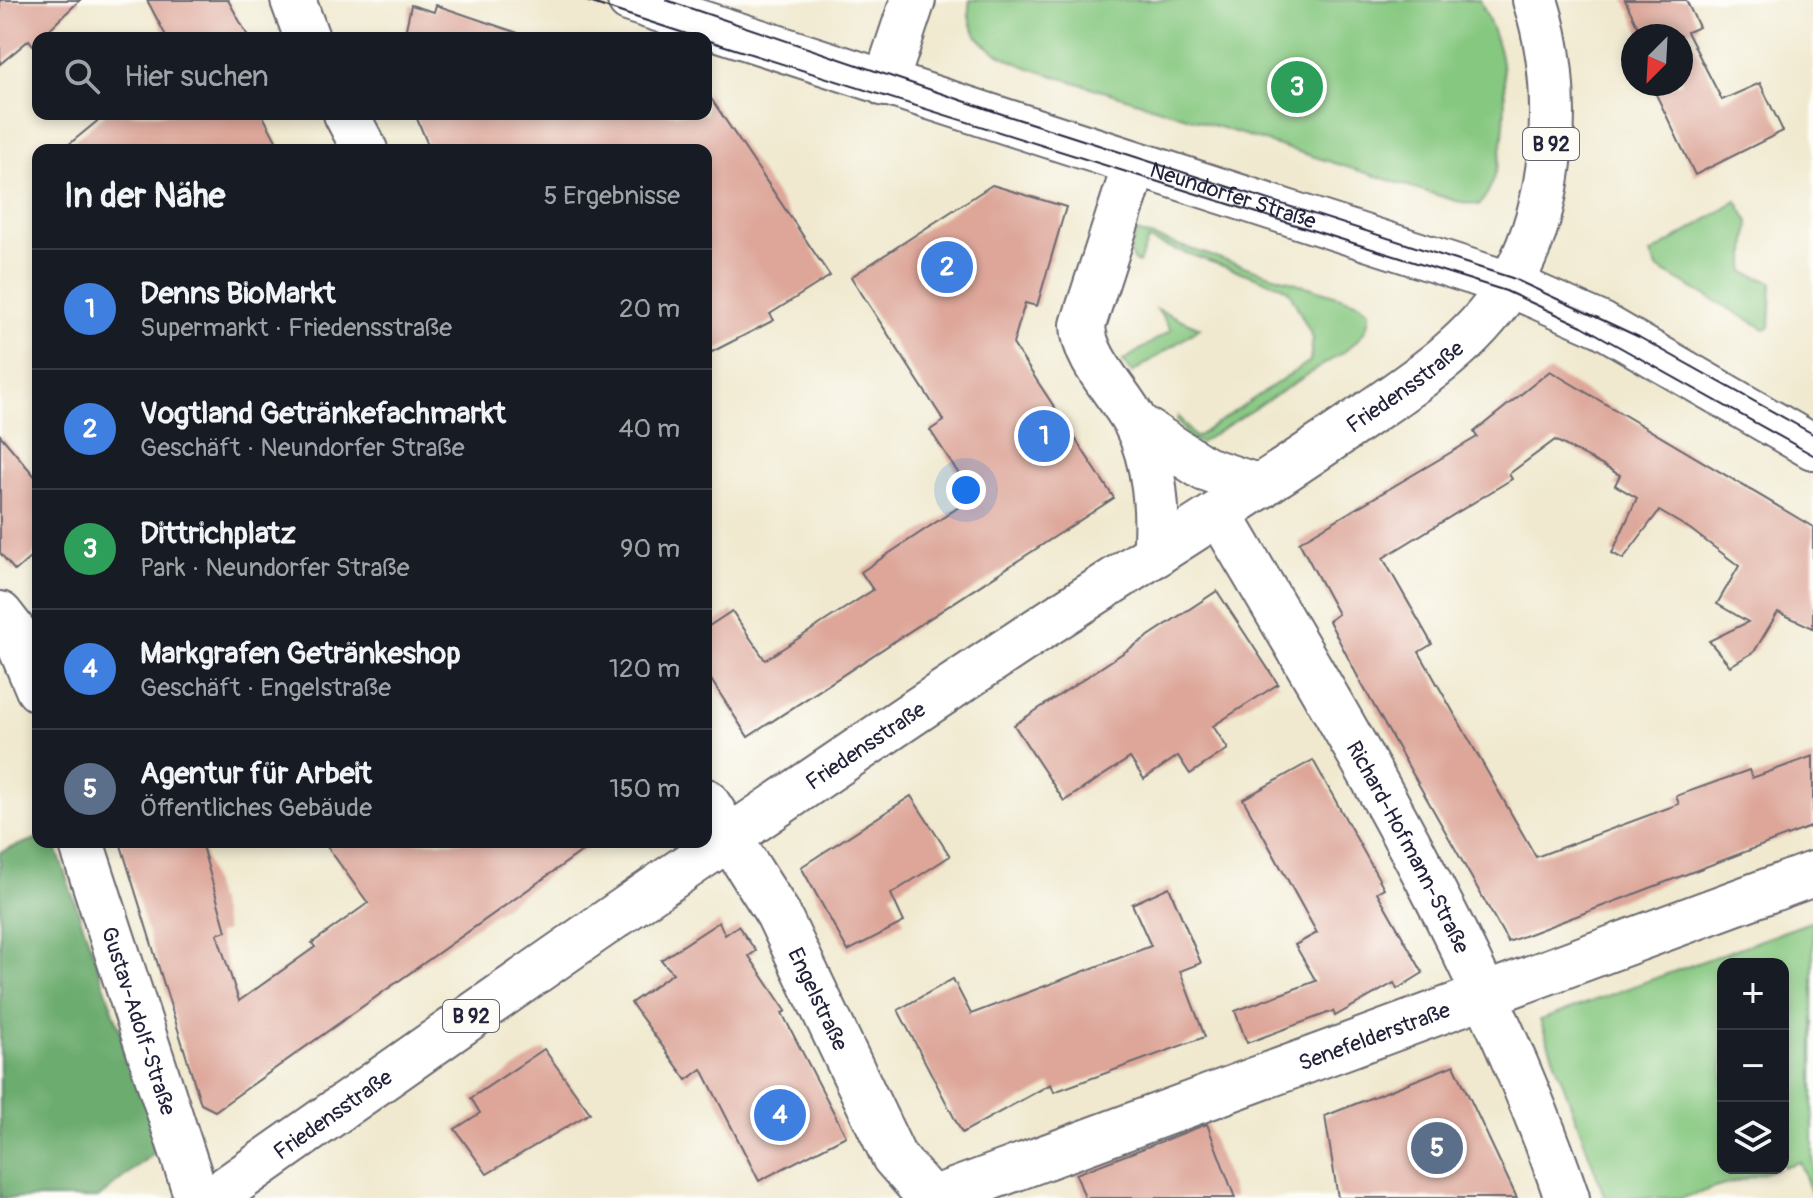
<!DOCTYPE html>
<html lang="de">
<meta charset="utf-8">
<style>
:root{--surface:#171b24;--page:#20242c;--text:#f1f3f6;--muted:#9ea1a6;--line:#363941;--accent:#7c3aed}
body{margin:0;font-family:Pangolin,sans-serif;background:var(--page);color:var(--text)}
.controls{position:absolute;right:24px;bottom:24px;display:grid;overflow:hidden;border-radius:16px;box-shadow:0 4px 12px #0003}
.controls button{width:72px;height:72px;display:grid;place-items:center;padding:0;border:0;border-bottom:2px solid var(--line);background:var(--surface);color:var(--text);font:40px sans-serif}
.compass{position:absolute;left:1621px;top:24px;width:72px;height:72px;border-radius:50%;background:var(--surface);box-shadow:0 4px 12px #0003;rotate:204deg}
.you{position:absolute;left:966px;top:490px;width:28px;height:28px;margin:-20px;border:6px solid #fff;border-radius:50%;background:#1a73e8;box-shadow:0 0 0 12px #1a73e833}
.badge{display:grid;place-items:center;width:52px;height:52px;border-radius:50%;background:var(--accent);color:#fff;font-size:26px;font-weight:700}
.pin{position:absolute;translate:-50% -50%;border:4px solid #fff;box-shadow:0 2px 8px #0006}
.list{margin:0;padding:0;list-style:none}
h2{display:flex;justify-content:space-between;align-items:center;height:104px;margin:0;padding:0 32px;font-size:34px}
h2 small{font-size:26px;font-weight:400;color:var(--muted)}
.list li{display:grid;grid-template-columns:52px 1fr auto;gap:24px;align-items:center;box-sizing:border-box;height:120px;padding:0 32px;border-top:2px solid var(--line)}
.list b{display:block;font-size:30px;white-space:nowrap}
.list p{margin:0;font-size:26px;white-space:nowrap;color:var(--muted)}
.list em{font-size:26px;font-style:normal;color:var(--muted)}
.icon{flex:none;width:44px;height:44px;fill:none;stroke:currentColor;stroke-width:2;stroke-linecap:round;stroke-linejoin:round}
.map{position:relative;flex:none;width:1813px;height:1198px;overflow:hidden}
.search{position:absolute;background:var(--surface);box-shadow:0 4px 12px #0003;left:32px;top:32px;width:680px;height:88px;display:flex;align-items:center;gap:20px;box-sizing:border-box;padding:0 28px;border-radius:16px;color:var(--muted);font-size:30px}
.panel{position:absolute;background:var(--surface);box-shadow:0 4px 12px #0003;left:32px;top:144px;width:680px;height:704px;border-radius:16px}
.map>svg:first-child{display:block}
.green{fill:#86c880;stroke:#54755e;stroke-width:2}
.forest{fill:#6cac6e;stroke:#476754;stroke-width:2}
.building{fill:#dda699}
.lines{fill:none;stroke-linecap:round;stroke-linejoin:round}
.minor-casing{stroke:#6a686f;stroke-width:48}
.major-casing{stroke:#6a686f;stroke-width:48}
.minor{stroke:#fff;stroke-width:44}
.major{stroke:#fff;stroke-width:44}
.tram{stroke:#22223b;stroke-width:2}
.labels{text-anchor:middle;stroke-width:8;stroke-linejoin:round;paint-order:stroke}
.shield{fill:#fdfcf7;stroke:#646373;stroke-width:2}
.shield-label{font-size:20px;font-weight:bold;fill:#22223b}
.street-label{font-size:22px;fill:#22223b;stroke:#fdfcf7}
</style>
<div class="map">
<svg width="1813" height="1198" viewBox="0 0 1813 1198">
<rect width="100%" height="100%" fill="#fdfcf7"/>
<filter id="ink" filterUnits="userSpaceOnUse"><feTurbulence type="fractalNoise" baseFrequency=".0125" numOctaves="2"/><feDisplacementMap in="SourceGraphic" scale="16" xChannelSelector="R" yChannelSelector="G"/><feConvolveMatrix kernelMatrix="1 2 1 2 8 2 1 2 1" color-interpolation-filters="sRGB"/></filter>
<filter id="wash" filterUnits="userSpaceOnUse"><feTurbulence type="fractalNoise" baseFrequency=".006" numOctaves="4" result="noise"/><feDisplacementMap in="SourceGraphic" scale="32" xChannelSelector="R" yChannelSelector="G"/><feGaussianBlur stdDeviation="1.8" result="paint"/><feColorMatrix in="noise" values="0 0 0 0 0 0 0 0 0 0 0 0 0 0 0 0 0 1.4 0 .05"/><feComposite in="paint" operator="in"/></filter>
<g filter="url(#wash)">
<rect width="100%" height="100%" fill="#f0e9cf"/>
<g class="green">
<path d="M970,0H1480C1487,17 1496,35 1500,53C1509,92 1507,174 1479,205L1456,201L1029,68C998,55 962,40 970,0Z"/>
<polygon points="1737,201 1749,222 1744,272 1772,282 1770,327 1765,329 1657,268 1651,254"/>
<path d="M1137,232L1359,303L1369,311C1371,329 1358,341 1345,351L1200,443L1190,440L1177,421L1178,416L1195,438L1310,361L1313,338L1289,291L1281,286L1148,240L1139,263L1133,261L1130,252Z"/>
<polygon points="1157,309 1200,328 1132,373 1123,361 1171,330"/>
<polygon points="1813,921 1813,1198 1800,1162 1783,1167 1783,964 1723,964 1723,1168 1780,1168 1682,1198 1605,1198 1540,1020"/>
</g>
<polygon class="forest" points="38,838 38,842 54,842 161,1147 98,1198 0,1198 0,852"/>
<g id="blocks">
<g class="building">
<polygon points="0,0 80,0 33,45 29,40 0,64"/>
<polygon points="147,0 228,0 249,38 167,38"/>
<polygon points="1625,0 1686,0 1699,27 1687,32 1722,100 1760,83 1783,131 1695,175 1651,84 1681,84 1681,36 1642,36"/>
<polygon points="411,5 434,12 436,5 518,33 517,38 404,38"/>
<polygon points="706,91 830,276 770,314 774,320 706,355 706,150 430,150 415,114 706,114"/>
<polygon points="106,114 262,114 281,150 62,150"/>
<polygon points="992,185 1066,207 1037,306 1025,303 1013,344 1114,498 748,737 706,672 706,628 732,611 765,660 873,590 861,572 974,497 930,430 944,421 851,277"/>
<polygon points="1550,371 1813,527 1813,628 1778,612 1754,652 1730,666 1709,641 1748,622 1717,604 1739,566 1690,529 1659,511 1623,559 1612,553 1637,498 1615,485 1620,475 1555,440 1509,474 1512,479 1383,558 1432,644 1419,652 1536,857 1679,804 1676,796 1749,770 1752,778 1813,756 1813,826 1508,942 1360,681 1329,621 1338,614 1299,542 1477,437 1474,432"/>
<polygon points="0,435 38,480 38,551 15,571 0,553"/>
<polygon points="1217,591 1278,684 1213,726 1228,749 1190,774 1178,756 1144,779 1130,758 1064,801 1014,725"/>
<polygon points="1313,760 1384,888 1377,892 1423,973 1397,989 1394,983 1335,1016 1333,1011 1247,1043 1235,1011 1316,981 1295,945 1317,933 1243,799"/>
<polygon points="911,796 950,856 891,894 904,922 848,951 801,867"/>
<polygon points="120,842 201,842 226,931 217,934 239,1001 315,947 312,943 368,903 324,842 595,842 215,1111 201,1104"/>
<polygon points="1169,887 1201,963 1180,971 1205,1037 1054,1092 1051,1084 962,1133 898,1010 953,979 971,1014 1151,946 1132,904"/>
<polygon points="719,922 725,935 738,926 756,951 749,956 786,1011 782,1013 846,1136 759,1181 702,1069 687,1080 631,1003 673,973 661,960"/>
<polygon points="544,1049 590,1113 487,1174 455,1129 480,1113 471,1098"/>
<polygon points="1454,1065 1517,1198 1338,1198 1325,1116"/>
<polygon points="1207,1124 1235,1198 1085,1198 1076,1174"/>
</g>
</g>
</g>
<g filter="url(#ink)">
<use href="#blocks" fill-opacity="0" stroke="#6a686f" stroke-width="2"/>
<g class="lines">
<g class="minor-casing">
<g id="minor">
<polyline points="293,0 307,38"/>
<path id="s1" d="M630,0L1509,284L1602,325L1813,447"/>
<polyline points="885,84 913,0"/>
<polyline points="346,114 365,150"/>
<path d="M1135,165L1083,325C1084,361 1118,390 1135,422C1155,461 1159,512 1155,555"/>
<polyline points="1136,424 1205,469 1260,487"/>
<path id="s2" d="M1219,513C1348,733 1485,956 1567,1198"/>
<polyline points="0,614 14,632 38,689"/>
<path id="s3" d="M706,801L778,914L894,1157L930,1198"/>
<path id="s4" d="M81,842L197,1198"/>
<path id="s5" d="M935,1198L1813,874"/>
</g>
</g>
<g class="major-casing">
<g id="major">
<path id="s6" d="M213,1198C487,1005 760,813 1039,629C1144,560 1252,494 1356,422C1409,385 1469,348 1505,292C1557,212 1564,89 1535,0"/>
</g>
</g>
<use href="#minor" class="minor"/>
<use href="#major" class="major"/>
<g class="tram">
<polyline points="583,0 699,38"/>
<polyline points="666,0 1002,114 1512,278 1639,337 1813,434"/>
<polyline points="706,40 1506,291 1582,326 1813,455"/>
</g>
</g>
</g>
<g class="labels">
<g class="shield">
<rect x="1523" y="128" width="56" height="32" rx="6"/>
<rect x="443" y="1000" width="56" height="32" rx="6"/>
</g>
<g class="shield-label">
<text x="1551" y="151">B 92</text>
<text x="471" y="1023">B 92</text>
</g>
<g class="street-label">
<text dy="8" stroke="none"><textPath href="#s1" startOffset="634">Neundorfer Straße</textPath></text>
<text dy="8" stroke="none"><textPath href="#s6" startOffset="1442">Friedensstraße</textPath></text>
<text dy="8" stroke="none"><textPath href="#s6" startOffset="794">Friedensstraße</textPath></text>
<text dy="8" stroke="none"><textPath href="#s2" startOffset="384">Richard-Hofmann-Straße</textPath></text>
<text dy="8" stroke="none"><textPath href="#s3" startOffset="228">Engelstraße</textPath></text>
<text dy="8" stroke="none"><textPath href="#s4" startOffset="188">Gustav-Adolf-Straße</textPath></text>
<text dy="8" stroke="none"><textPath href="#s5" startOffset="468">Senefelderstraße</textPath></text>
<text dy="8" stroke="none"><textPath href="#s6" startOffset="146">Friedensstraße</textPath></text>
</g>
</g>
</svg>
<div class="controls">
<button>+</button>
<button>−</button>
<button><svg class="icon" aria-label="layers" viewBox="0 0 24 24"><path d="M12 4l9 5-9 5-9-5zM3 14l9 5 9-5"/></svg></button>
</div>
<svg class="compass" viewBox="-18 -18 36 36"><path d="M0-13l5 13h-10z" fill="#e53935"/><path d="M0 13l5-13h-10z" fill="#9ea1a6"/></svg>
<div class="you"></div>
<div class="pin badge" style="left:1044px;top:436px;background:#3f7fe0">1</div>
<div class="pin badge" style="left:947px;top:267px;background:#3f7fe0">2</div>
<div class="pin badge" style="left:1297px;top:87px;background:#2e9e5b">3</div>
<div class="pin badge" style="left:780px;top:1115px;background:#3f7fe0">4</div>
<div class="pin badge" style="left:1437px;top:1148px;background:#5c6f8a">5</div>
<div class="search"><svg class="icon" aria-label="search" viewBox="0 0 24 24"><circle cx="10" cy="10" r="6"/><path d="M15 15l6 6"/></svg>Hier suchen</div>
<section class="panel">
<h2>In der Nähe<small>5 Ergebnisse</small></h2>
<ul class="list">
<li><span class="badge" style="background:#3f7fe0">1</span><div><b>Denns BioMarkt</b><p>Supermarkt · Friedensstraße</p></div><em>20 m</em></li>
<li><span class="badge" style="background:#3f7fe0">2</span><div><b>Vogtland Getränkefachmarkt</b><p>Geschäft · Neundorfer Straße</p></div><em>40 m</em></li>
<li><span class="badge" style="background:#2e9e5b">3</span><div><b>Dittrichplatz</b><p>Park · Neundorfer Straße</p></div><em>90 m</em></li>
<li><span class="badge" style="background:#3f7fe0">4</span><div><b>Markgrafen Getränkeshop</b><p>Geschäft · Engelstraße</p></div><em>120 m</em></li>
<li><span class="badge" style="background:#5c6f8a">5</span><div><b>Agentur für Arbeit</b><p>Öffentliches Gebäude</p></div><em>150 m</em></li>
</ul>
</section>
</div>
